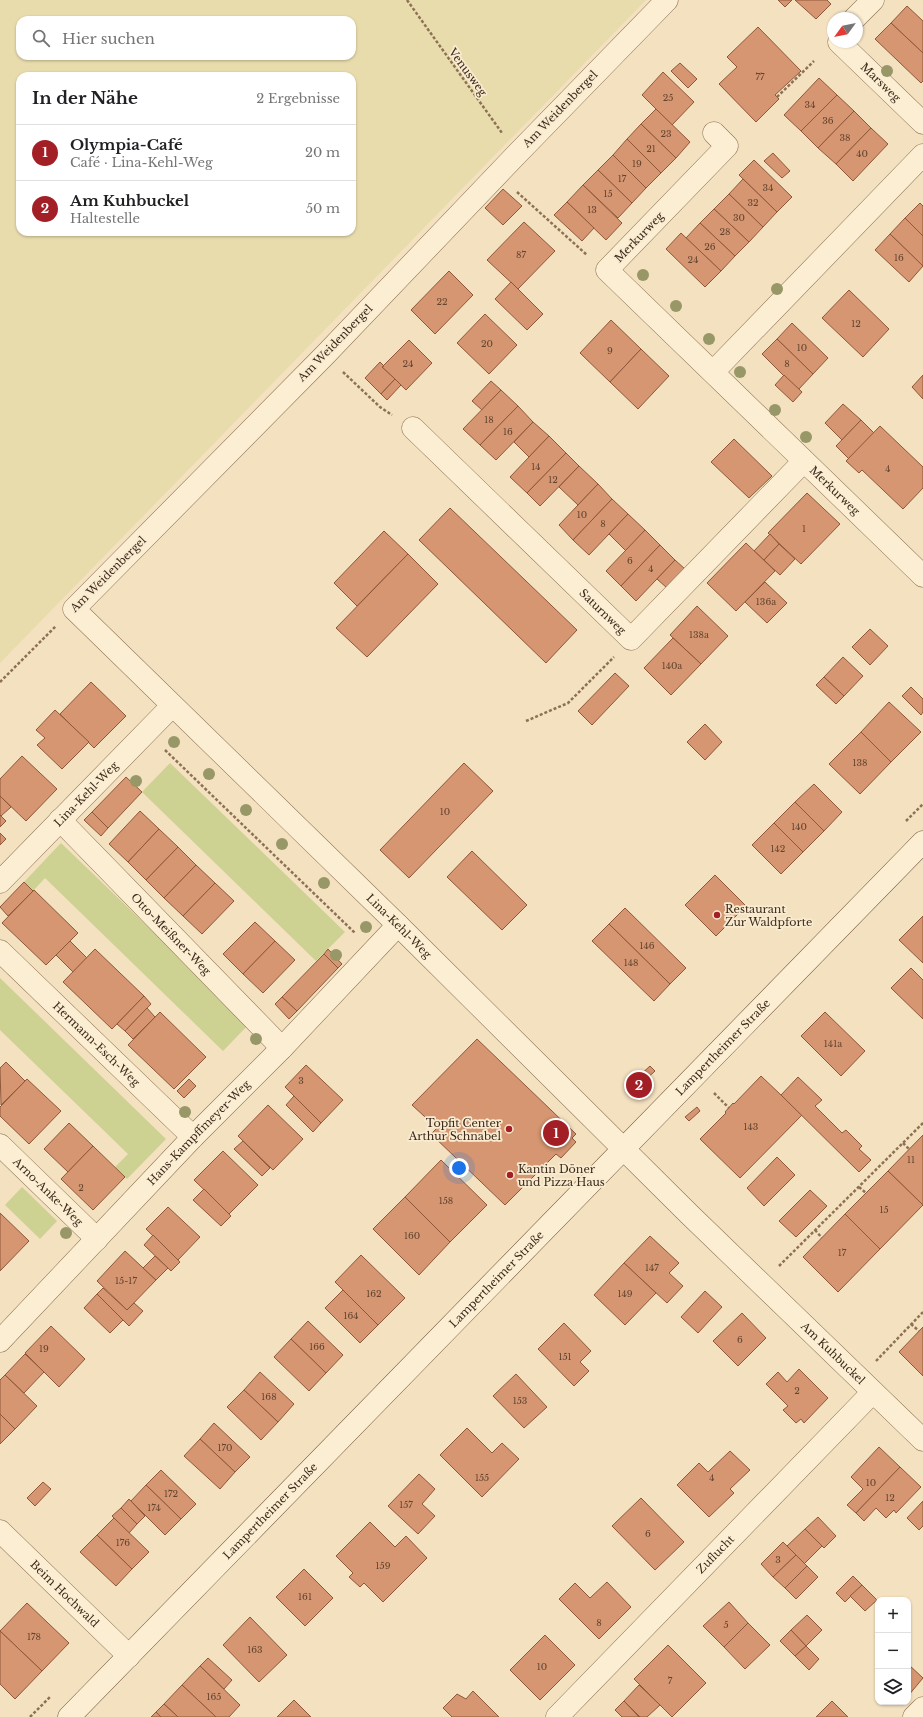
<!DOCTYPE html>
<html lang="de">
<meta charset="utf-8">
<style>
:root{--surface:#fff;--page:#f2f2f2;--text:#202124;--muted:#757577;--line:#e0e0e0;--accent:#a31f26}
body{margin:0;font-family:"Libre Baskerville",serif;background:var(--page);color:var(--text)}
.controls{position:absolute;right:12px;bottom:12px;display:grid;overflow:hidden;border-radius:8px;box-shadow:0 1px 3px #0004}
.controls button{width:36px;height:36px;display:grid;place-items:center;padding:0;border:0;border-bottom:1px solid var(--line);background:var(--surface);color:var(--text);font:20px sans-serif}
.compass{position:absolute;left:827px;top:12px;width:36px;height:36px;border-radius:50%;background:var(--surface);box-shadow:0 1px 3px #0004;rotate:237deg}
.you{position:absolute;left:459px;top:1168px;width:14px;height:14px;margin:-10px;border:3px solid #fff;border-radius:50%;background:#1a73e8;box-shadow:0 0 0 6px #1a73e833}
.badge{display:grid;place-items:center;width:26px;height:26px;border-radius:50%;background:var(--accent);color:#fff;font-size:13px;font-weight:700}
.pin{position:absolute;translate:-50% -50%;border:2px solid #fff;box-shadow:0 1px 4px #0006}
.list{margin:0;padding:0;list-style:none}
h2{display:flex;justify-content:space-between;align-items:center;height:52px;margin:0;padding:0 16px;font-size:17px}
h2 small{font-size:13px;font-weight:400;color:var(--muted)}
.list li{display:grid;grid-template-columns:26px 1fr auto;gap:12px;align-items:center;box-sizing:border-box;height:56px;padding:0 16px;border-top:1px solid var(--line)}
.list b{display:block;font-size:15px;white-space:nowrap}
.list p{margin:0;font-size:13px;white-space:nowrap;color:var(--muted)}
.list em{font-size:13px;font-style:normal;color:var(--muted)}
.icon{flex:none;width:22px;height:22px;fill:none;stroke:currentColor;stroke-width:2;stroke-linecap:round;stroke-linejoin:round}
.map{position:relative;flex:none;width:923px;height:1717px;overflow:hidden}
.search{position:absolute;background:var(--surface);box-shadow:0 1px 3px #0004;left:16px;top:16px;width:340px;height:44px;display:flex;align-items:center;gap:10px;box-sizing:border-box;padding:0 14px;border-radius:12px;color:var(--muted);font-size:15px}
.panel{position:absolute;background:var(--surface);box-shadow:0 1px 3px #0004;left:16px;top:72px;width:340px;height:164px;border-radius:12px}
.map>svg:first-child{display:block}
.farmland{fill:#e9dcac;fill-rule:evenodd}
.green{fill:#cdd292}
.building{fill:#d59671;stroke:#8f5739}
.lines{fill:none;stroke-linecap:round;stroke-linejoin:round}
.street-casing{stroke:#8d7155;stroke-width:23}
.secondary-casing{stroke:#6f5139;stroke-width:23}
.path{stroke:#8d7155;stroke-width:2.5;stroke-dasharray:3 2;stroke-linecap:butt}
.street{stroke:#fceed3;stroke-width:22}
.secondary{stroke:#fceed3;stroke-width:22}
.tree{fill:#989768}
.poi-dot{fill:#a31f26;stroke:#f9ebd0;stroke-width:1.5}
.labels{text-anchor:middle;stroke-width:3.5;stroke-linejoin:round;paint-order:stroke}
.number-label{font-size:9px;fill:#624430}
.street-label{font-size:11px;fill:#3b291b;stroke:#f9ebd0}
.poi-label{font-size:11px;fill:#3b291b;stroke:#f9ebd0;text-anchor:start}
</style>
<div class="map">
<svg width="923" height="1717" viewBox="0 0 923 1717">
<rect width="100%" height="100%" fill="#f3e1bf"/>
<path class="farmland" d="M0,0H646L0,663ZM20,20H352V56H20ZM20,76H352V232H20Z"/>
<g class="green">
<polygon points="170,763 345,932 316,961 142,792"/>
<polygon points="61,843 249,1024 223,1051 45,878 33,891 24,882"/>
<polygon points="0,978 166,1139 127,1179 115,1167 128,1154 0,1030"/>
<polygon points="22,1187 57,1221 40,1239 5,1205"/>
</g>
<g class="building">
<polygon points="778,0 792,0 785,7"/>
<polygon points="795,0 827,0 831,4 816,19"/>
<polygon points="907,6 923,21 923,53 891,23"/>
<polygon points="891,23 923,53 923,81 921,83 875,39"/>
<polygon points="758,27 801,71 775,95 779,99 756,122 719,84 737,67 727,57"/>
<polygon points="680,63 697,79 688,88 671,71"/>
<polygon points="663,72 694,102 672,125 642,95"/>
<polygon points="819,78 837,95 801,131 784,115"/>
<polygon points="837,95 854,111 818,148 801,131"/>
<polygon points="656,109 690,142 676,158 641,124"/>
<polygon points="854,111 871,128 836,164 818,148"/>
<polygon points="641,124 676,158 661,173 627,139"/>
<polygon points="871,128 888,144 853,181 836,164"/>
<polygon points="627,139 661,173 646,188 613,155"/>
<polygon points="773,153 790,171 782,178 764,161"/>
<polygon points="613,155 646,188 632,203 598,170"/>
<polygon points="754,160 792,197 777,212 739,175"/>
<polygon points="598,170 632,203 618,218 583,185"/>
<polygon points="743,179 777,212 763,227 729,194"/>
<polygon points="583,185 622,223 606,240 567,202"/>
<polygon points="503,189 522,206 503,225 485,208"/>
<polygon points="729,194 763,227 749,242 714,209"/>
<polygon points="567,202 594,228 582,241 554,215"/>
<polygon points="920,203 923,206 923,236 905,218"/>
<polygon points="714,209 749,242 735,256 700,223"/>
<polygon points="905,218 923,236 923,266 890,234"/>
<polygon points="524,222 555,251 518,289 487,260"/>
<polygon points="700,223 735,256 721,271 686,238"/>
<polygon points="681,233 721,271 705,287 666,249"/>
<polygon points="890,234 923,266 909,282 875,250"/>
<polygon points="449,271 473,295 435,334 411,310"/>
<polygon points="511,282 543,314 527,330 495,299"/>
<polygon points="849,290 889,329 863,357 822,318"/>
<polygon points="485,314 517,345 489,374 457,343"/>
<polygon points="611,320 641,349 610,382 580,353"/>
<polygon points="792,323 828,358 813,374 777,339"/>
<polygon points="777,339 813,374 798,390 762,354"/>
<polygon points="409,340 432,363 406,390 382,367"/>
<polygon points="641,349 669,376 638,409 610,382"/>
<polygon points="380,362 384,366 382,367 395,379 381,394 365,378"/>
<polygon points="784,375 802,392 793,402 775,385"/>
<polygon points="923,375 923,399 912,387"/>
<polygon points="395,379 401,385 387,400 381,394"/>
<polygon points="491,381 501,390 482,410 472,401"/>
<polygon points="501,390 518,406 480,445 463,429"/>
<polygon points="843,404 861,420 842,440 825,423"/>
<polygon points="518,406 533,422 496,460 480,445"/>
<polygon points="861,420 874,433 849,459 836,446"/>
<polygon points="533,422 549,436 529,457 514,442"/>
<polygon points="880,426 923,467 923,488 903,509 862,470 859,473 846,461"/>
<polygon points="549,436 566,453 527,493 510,477"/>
<polygon points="734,439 772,476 749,498 711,462"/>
<polygon points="566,453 579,466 540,506 527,493"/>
<polygon points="579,466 598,484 578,505 559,487"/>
<polygon points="598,484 612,499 573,540 559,525"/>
<polygon points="807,493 840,524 801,564 768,533"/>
<polygon points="612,499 628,514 589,555 573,540"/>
<polygon points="450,508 577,630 546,663 419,540"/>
<polygon points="628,514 645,530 626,551 609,534"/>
<polygon points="645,530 660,545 621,586 606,571"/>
<polygon points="384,531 408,554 357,606 334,583"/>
<polygon points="770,534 779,544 764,560 754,551"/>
<polygon points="746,543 775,571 736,611 707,583"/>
<polygon points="779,544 795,559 780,575 764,560"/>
<polygon points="660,545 675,560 636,601 621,586"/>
<polygon points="408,554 438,584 367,657 336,628"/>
<polygon points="675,560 685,569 667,588 657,579"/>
<polygon points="765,582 787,603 767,623 745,602"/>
<polygon points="697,606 728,636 701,664 670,635"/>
<polygon points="870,629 888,646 870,665 852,647"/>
<polygon points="673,638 701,664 671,695 644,668"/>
<polygon points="843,657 863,676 844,696 824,677"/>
<polygon points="615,673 629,686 592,725 578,711"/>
<polygon points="824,677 844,696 836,704 816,685"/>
<polygon points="91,682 126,716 94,748 60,714"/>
<polygon points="911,687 923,699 923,712 921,715 902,696"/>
<polygon points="889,702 921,732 891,762 861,732"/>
<polygon points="55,710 89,742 62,769 37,745 45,738 36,730"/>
<polygon points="705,724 722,742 705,760 687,742"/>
<polygon points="861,732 891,762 860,794 829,764"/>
<polygon points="22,756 57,789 26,821 0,796 0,779"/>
<polygon points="464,763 493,791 409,878 380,850"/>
<polygon points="126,777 142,792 108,828 92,812"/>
<polygon points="814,784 842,812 824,831 795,802"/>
<polygon points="0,796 11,807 1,816 0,815"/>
<polygon points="795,802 824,831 803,852 774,823"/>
<polygon points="140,811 159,829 128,862 109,844"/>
<polygon points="92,812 108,828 101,836 84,820"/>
<polygon points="0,815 6,821 0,827"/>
<polygon points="774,823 803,852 781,874 752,845"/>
<polygon points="159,829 178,847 146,880 128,862"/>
<polygon points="0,833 6,839 0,845"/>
<polygon points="178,847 196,865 164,898 146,880"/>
<polygon points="472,851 527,905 502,930 447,877"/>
<polygon points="196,865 215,883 183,916 164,898"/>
<polygon points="715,875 746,906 716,936 685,905"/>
<polygon points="24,882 33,891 8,916 0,907"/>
<polygon points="215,883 234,901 202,934 183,916"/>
<polygon points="34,890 78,933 46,965 2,923"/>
<polygon points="625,908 686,968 670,984 609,924"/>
<polygon points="923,916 923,963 899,940"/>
<polygon points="255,922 275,941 243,974 223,954"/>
<polygon points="609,924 670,984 654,1001 592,941"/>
<polygon points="70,941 87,958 73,972 56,955"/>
<polygon points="275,941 295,960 263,993 243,974"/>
<polygon points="95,949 144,996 112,1029 63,982"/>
<polygon points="328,949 342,964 338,968 324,954"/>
<polygon points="324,954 338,968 297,1011 282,997"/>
<polygon points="911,968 923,980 923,1019 891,988"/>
<polygon points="144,996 151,1004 125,1031 117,1024"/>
<polygon points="282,997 297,1011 289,1019 275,1004"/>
<polygon points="147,1008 155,1017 133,1039 125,1031"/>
<polygon points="160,1012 206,1057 174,1089 128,1045"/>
<polygon points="825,1012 865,1051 841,1076 801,1036"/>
<polygon points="477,1039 576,1134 572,1138 576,1142 561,1158 556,1154 505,1205 431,1134 437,1128 412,1105"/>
<polygon points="6,1062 25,1081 1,1105 0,1068"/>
<polygon points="306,1065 343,1100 321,1123 285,1087"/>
<polygon points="650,1066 655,1071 643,1082 638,1077"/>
<polygon points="761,1076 802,1115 740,1178 700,1139 726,1113 725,1112 733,1103 734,1104"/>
<polygon points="798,1077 822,1100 815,1106 842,1133 846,1130 862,1146 859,1149 871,1160 859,1172 781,1095"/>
<polygon points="27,1079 61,1111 29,1144 0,1116 0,1107"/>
<polygon points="189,1079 196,1086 184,1098 177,1091"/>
<polygon points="294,1096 321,1123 313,1132 286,1105"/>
<polygon points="268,1105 303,1139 273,1170 238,1136"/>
<polygon points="697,1107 700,1111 689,1121 685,1117"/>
<polygon points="69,1123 93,1146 68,1172 44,1149"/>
<polygon points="923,1135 923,1205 888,1171"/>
<polygon points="243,1141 270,1168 262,1176 234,1149"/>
<polygon points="93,1146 125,1177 93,1210 61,1179"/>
<polygon points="223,1151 258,1185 229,1214 194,1180"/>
<polygon points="777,1157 795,1175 764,1206 747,1188"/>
<polygon points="441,1160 487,1205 450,1242 405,1197"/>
<polygon points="888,1171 923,1205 880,1249 845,1214"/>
<polygon points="204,1189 231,1216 221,1226 193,1200"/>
<polygon points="810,1190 827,1206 796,1237 779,1221"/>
<polygon points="405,1197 450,1242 419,1275 373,1229"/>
<polygon points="168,1207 200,1237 178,1260 146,1229"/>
<polygon points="0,1213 29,1241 0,1271"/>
<polygon points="845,1214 880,1249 838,1292 803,1257"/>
<polygon points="153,1235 180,1262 171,1271 144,1245"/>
<polygon points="650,1236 679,1263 669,1273 683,1286 667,1303 624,1263"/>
<polygon points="125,1251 156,1280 127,1310 97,1281"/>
<polygon points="361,1255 405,1298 378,1325 335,1282"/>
<polygon points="155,1256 168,1268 156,1280 143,1268"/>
<polygon points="624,1263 656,1293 625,1325 594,1295"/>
<polygon points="103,1288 127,1310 134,1303 143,1311 129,1326 97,1294"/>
<polygon points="343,1290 378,1325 360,1343 325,1308"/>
<polygon points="705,1291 722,1307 698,1333 681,1317"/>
<polygon points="97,1294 123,1320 110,1333 84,1308"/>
<polygon points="742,1313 766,1338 738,1366 713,1341"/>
<polygon points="308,1321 343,1355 326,1373 291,1339"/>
<polygon points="564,1323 591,1351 580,1362 589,1371 574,1386 538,1349"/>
<polygon points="51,1326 85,1359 59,1387 25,1353"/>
<polygon points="923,1327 923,1376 899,1352"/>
<polygon points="291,1339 326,1373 309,1391 274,1357"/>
<polygon points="25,1354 44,1372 24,1393 5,1375"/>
<polygon points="799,1369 828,1398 804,1423 801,1419 796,1423 783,1410 788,1406 766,1384 778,1372 787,1382"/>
<polygon points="260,1372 294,1404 278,1422 244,1390"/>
<polygon points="516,1374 547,1407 524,1428 493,1396"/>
<polygon points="5,1375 37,1406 15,1429 0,1414 0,1380"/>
<polygon points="244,1390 278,1422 261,1440 227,1407"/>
<polygon points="0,1414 15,1429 0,1444"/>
<polygon points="214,1423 250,1457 235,1472 200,1439"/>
<polygon points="467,1428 492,1453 502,1443 519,1459 482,1497 440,1455"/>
<polygon points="200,1439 235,1472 220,1489 184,1456"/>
<polygon points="879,1447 900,1467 856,1513 847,1505 863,1489 851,1477"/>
<polygon points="730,1451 750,1470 730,1489 734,1493 709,1517 677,1485 699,1463 708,1472"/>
<polygon points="900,1467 921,1487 896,1513 894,1510 886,1518 876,1508 864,1521 856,1513"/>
<polygon points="161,1470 196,1504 181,1519 146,1485"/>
<polygon points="419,1474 435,1489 422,1504 435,1516 418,1534 388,1506"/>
<polygon points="43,1482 51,1489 35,1506 27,1498"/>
<polygon points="146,1485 181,1519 165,1535 131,1501"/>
<polygon points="641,1498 684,1542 655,1570 612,1526"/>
<polygon points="129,1499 145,1516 137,1524 121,1508"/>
<polygon points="923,1501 923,1526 919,1530 907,1518"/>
<polygon points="121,1508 137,1524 129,1533 112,1516"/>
<polygon points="818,1517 836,1536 824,1548 805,1529"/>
<polygon points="114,1518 149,1552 132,1569 97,1535"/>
<polygon points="370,1522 395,1547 406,1536 427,1558 383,1602 364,1583 360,1587 349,1577 353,1573 336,1556"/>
<polygon points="805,1529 822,1546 804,1564 787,1546"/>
<polygon points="97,1535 132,1569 116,1586 80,1552"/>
<polygon points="783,1542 796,1555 773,1577 761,1564"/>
<polygon points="796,1555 807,1566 785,1588 773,1577"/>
<polygon points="807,1566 818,1577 796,1599 785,1588"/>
<polygon points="304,1569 333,1598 305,1626 276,1597"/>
<polygon points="853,1576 862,1585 845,1602 836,1593"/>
<polygon points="607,1582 631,1607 599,1639 559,1599 575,1583 590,1598"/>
<polygon points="862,1585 877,1600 865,1611 850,1596"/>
<polygon points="729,1602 748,1623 724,1647 703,1626"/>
<polygon points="27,1603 69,1643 42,1671 0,1631"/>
<polygon points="807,1615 822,1630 806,1646 791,1630"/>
<polygon points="250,1617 287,1655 259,1682 223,1645"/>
<polygon points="748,1623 770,1645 745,1669 724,1647"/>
<polygon points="791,1630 806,1646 795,1656 780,1641"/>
<polygon points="0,1631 42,1671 15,1699 0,1684"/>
<polygon points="545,1635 575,1665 540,1700 510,1670"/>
<polygon points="668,1645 706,1683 672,1717 634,1679"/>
<polygon points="806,1646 819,1659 809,1670 795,1656"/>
<polygon points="208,1658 232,1680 224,1689 200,1666"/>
<polygon points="908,1664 923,1678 908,1696"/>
<polygon points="200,1666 240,1705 229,1717 216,1717 182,1685"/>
<polygon points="182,1685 216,1717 178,1717 164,1704"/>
<polygon points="639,1685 660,1705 647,1717 640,1717 624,1701"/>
<polygon points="473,1691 499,1717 452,1717 443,1708 457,1694 466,1699"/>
<polygon points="294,1700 311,1717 277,1717"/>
<polygon points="624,1701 639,1717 622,1717 615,1710"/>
<polygon points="832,1701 848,1717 816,1717"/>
<polygon points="164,1704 178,1717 161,1717 156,1712"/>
<polygon points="156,1712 161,1717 151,1717"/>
</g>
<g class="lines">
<g class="street-casing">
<g id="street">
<path id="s1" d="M667,0L517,154L325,355L74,609L398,925L689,1214L923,1440"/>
<polyline points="855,18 873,0"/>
<path id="s2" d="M839,42L923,123"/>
<path id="s3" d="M714,133L727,146L607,270L923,576"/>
<polyline points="713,372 923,155"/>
<path id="s4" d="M413,428L631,639L804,461"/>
<path id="s5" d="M60,820L282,1048"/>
<path id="s6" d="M0,882L172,706"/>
<path id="s7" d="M0,951L193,1137"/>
<path id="s8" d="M0,1145L97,1239"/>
<path id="s9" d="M0,1341L193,1137L282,1048L398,925"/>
<path id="s10" d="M0,1531L129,1656"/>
<path id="s11" d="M557,1717L873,1392"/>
<polyline points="914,1717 923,1708"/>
</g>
</g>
<g class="secondary-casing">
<g id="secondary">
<path id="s12" d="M69,1717L923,842"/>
</g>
</g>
<g class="path">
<polyline points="407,0 502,133"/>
<polyline points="777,97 814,61"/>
<polyline points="517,192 587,255"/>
<polyline points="343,372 380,407 392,415"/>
<polyline points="0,682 56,626"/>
<polyline points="526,721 568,703 614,657"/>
<polyline points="165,750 355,933"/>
<polyline points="906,821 923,804"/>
<polyline points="714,1093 729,1108"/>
<polyline points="903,1143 909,1149"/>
<polyline points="859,1187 866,1193"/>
<polyline points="815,1230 822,1238"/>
<polyline points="779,1266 923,1123"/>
<polyline points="911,1324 919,1331"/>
<polyline points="876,1361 923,1312"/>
<polyline points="30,1717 50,1697"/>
</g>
<use href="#street" class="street"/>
<use href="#secondary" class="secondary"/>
</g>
<g class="tree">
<circle cx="887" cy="71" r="6"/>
<circle cx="643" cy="275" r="6"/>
<circle cx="777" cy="289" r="6"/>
<circle cx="676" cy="306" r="6"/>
<circle cx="709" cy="339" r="6"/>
<circle cx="740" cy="372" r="6"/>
<circle cx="775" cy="410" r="6"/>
<circle cx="806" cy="437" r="6"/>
<circle cx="174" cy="742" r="6"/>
<circle cx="209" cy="774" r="6"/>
<circle cx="136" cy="781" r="6"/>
<circle cx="246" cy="810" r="6"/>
<circle cx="282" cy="844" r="6"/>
<circle cx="324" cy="883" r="6"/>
<circle cx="366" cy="927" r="6"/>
<circle cx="336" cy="955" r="6"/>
<circle cx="256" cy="1039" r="6"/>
<circle cx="185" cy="1112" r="6"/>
<circle cx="66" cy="1233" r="6"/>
</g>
<g class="poi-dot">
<circle cx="717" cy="915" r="4"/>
<circle cx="509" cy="1129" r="4"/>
<circle cx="510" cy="1175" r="4"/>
</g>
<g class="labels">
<g class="number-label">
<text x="760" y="80">77</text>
<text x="668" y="101">25</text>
<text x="810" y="108">34</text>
<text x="828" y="124">36</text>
<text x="666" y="137">23</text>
<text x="845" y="141">38</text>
<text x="651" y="152">21</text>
<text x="862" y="157">40</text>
<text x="637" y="167">19</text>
<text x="622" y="182">17</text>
<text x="768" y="191">34</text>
<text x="608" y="197">15</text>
<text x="753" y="206">32</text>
<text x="592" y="213">13</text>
<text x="739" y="221">30</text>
<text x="725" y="235">28</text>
<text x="710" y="250">26</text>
<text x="521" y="258">87</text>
<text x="899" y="261">16</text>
<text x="693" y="263">24</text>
<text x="442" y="305">22</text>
<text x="856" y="327">12</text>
<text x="487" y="347">20</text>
<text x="802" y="351">10</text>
<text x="610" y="354">9</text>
<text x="408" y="367">24</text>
<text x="787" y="367">8</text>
<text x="489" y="423">18</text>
<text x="508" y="435">16</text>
<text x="536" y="470">14</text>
<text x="888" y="472">4</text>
<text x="553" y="483">12</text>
<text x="582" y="518">10</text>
<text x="603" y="527">8</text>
<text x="804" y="532">1</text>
<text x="630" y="564">6</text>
<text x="651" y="572">4</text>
<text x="766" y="605">136a</text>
<text x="699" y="638">138a</text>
<text x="672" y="669">140a</text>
<text x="860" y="766">138</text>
<text x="445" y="815">10</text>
<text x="799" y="830">140</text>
<text x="778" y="852">142</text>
<text x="647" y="949">146</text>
<text x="631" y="966">148</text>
<text x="833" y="1047">141a</text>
<text x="301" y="1084">3</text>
<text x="751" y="1130">143</text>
<text x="911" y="1163">11</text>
<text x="81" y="1191">2</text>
<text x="446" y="1204">158</text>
<text x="884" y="1213">15</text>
<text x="412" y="1239">160</text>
<text x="842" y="1256">17</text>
<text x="652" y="1271">147</text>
<text x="126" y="1284">15-17</text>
<text x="374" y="1297">162</text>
<text x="625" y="1297">149</text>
<text x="351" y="1319">164</text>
<text x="740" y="1343">6</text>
<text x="317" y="1350">166</text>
<text x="44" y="1352">19</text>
<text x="565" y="1360">151</text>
<text x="797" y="1394">2</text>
<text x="269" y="1400">168</text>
<text x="520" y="1404">153</text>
<text x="225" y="1451">170</text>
<text x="482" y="1481">155</text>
<text x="712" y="1481">4</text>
<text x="871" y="1486">10</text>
<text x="171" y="1497">172</text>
<text x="890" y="1501">12</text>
<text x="406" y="1508">157</text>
<text x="154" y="1511">174</text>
<text x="648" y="1537">6</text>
<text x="123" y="1546">176</text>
<text x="778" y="1563">3</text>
<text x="383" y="1569">159</text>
<text x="305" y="1600">161</text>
<text x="599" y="1626">8</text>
<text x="726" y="1628">5</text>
<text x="34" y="1640">178</text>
<text x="255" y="1653">163</text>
<text x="542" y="1670">10</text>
<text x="670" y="1684">7</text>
<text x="214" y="1700">165</text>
</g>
<g class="street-label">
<text transform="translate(468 72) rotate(54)" y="4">Venusweg</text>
<text dy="4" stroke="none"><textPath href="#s2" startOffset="58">Marsweg</textPath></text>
<text transform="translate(560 109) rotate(-46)" y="4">Am Weidenbergel</text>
<text transform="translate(639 237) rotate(-46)" y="4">Merkurweg</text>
<text transform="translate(335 343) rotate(-46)" y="4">Am Weidenbergel</text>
<text dy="4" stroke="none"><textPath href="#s3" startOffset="508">Merkurweg</textPath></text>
<text transform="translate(108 574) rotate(-45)" y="4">Am Weidenbergel</text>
<text dy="4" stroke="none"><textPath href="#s4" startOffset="264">Saturnweg</textPath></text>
<text dy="4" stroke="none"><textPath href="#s6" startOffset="123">Lina-Kehl-Weg</textPath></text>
<text dy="4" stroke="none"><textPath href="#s1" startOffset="1304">Lina-Kehl-Weg</textPath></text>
<text dy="4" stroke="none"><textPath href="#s5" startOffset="159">Otto-Meißner-Weg</textPath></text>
<text dy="4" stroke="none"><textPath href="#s7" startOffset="134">Hermann-Esch-Weg</textPath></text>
<text dy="4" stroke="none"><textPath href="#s12" startOffset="936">Lampertheimer Straße</textPath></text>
<text dy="4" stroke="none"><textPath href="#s9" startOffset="288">Hans-Kampffmeyer-Weg</textPath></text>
<text dy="4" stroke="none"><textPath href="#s8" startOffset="67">Arno-Anke-Weg</textPath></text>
<text dy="4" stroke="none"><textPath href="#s12" startOffset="612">Lampertheimer Straße</textPath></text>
<text dy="4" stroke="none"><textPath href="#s1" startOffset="1913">Am Kuhbuckel</textPath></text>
<text dy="4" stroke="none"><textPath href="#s12" startOffset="288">Lampertheimer Straße</textPath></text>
<text dy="4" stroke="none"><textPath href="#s11" startOffset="227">Zuflucht</textPath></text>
<text dy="4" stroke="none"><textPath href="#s10" startOffset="90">Beim Hochwald</textPath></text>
</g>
<g class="poi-label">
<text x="725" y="913">Restaurant<tspan x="725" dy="13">Zur Waldpforte</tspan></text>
<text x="501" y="1127" text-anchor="end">Topfit Center<tspan x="501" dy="13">Arthur Schnabel</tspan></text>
<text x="518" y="1173">Kantin Döner<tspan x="518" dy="13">und Pizza Haus</tspan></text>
</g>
</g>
</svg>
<div class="controls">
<button>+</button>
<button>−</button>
<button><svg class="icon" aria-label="layers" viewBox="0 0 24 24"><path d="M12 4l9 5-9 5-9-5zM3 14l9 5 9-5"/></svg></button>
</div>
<svg class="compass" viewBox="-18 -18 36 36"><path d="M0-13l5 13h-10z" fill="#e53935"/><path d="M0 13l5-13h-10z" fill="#757577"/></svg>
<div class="you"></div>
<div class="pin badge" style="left:556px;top:1133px">1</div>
<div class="pin badge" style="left:639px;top:1085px">2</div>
<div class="search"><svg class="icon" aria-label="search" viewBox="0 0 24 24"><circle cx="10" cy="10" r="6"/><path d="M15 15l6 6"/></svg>Hier suchen</div>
<section class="panel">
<h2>In der Nähe<small>2 Ergebnisse</small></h2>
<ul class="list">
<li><span class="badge">1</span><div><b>Olympia-Café</b><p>Café · Lina-Kehl-Weg</p></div><em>20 m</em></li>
<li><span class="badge">2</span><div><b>Am Kuhbuckel</b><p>Haltestelle</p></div><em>50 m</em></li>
</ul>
</section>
</div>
